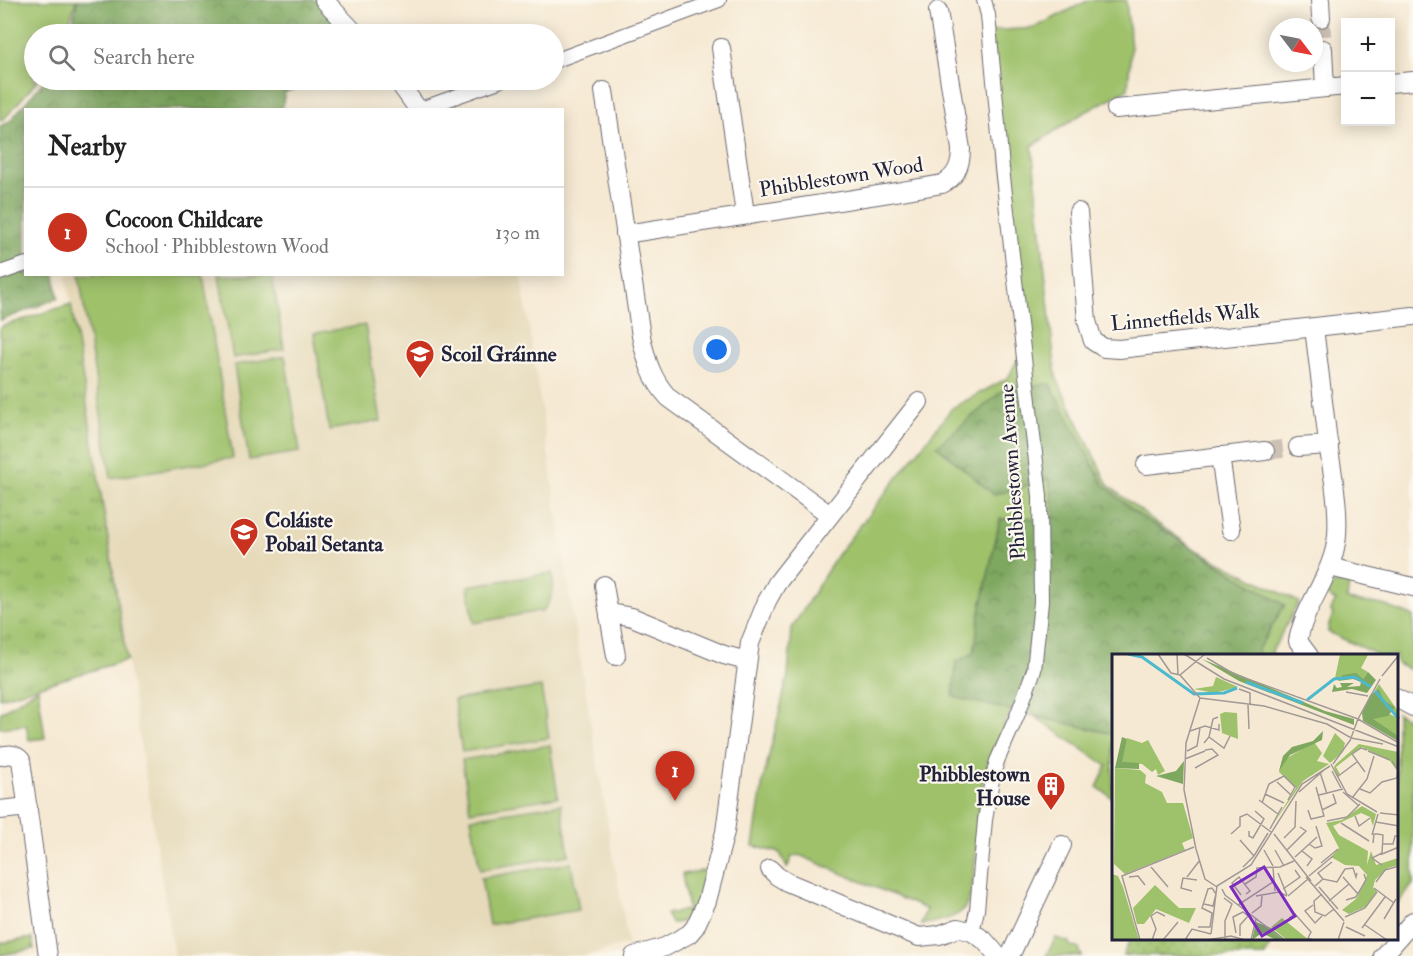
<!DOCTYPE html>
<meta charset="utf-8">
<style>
:root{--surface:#fff;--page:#f6f6f6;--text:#222;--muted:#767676;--line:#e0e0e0;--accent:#c8321e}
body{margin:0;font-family:"IM FELL Double Pica",serif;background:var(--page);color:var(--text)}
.controls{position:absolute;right:18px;top:18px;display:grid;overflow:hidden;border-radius:0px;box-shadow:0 3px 15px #0003}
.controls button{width:54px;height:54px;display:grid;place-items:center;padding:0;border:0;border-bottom:2px solid var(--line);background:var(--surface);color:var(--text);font:30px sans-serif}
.compass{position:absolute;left:1269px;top:18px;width:54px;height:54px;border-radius:50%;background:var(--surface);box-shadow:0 3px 15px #0003;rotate:122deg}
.you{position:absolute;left:717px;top:350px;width:21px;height:21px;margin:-15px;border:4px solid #fff;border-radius:50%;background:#1a73e8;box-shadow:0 0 0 9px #1a73e833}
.badge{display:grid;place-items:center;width:39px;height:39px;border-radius:50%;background:var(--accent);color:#fff;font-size:20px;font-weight:700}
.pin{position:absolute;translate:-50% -50px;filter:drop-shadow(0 2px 3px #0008)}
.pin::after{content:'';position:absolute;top:32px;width:21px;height:18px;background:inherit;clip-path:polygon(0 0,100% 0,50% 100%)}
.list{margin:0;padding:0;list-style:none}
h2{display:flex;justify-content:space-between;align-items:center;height:78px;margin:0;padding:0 24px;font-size:26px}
h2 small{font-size:20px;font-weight:400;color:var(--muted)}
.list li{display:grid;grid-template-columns:39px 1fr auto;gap:18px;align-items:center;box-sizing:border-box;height:90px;padding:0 24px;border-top:2px solid var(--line)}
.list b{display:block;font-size:22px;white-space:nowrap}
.list p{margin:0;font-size:20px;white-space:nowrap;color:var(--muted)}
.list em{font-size:20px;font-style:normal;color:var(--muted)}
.icon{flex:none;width:33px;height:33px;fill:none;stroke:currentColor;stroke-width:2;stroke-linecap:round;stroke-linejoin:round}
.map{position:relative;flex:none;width:1413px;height:956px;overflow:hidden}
.search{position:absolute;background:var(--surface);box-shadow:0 3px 15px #0003;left:24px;top:24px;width:540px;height:66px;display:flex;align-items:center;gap:15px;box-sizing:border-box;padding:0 21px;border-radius:33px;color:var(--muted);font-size:22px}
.panel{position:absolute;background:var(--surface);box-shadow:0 3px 15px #0003;left:24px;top:108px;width:540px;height:168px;border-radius:0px}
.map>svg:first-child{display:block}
.built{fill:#e6daba}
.grass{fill:#9ec16b;stroke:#607253;stroke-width:1.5}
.forest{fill:url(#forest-crowns);stroke:#50644d;stroke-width:1.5}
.park{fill:url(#park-tufts);stroke:#607253;stroke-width:1.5}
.garden{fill:url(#garden-dots);stroke:#607253;stroke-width:1.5}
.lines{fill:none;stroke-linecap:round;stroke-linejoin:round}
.minor-tunnel{stroke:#ccc1b5;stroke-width:18;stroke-dasharray:18 9;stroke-linecap:butt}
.pedestrian-casing{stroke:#6c6870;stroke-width:16}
.minor-casing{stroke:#6c6870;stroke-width:20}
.pedestrian{stroke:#fff;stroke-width:14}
.minor{stroke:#fff;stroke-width:18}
.labels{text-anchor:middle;stroke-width:4.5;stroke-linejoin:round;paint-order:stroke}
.street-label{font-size:21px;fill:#22223b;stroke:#fbf7ec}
.poi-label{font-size:21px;font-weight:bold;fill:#22223b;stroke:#fbf7ec;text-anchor:start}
.inset-river{fill:none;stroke:#4eb8cc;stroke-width:3}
.inset-road{fill:none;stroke:#a19996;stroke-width:1.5}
.view{fill:#7b2cbf;fill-opacity:0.15;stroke:#7b2cbf;stroke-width:3}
.inset-edge{fill:none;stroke:#22223b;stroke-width:3}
</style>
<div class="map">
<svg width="1413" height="956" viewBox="0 0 1413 956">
<defs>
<pattern id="forest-crowns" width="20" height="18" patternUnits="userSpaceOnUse" patternTransform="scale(1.5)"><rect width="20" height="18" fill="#7ea75f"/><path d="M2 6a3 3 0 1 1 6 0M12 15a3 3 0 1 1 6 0" fill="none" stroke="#678850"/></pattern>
<pattern id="park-tufts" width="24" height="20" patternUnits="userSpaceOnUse" patternTransform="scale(1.5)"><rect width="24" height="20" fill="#9ec16b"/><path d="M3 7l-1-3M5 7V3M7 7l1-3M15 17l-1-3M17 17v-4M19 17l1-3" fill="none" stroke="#809c59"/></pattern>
<pattern id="garden-dots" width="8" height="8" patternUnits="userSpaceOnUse" patternTransform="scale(1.5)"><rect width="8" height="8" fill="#9ec16b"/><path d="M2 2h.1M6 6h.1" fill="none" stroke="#809c59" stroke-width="1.8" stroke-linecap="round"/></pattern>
</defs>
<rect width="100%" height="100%" fill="#fbf7ec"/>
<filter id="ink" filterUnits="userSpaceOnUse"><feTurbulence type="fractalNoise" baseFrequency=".0167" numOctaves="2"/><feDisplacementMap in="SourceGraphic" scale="12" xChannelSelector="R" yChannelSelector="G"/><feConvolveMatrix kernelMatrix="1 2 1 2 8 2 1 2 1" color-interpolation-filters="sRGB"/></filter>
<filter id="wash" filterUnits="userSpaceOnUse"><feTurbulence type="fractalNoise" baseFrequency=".008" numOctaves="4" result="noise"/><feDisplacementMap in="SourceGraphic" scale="24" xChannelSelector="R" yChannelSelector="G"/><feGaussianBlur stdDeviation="1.35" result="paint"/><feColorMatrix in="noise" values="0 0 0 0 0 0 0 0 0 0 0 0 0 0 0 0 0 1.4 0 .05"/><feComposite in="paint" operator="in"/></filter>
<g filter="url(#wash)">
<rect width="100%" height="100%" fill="#f6e9d3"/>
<polygon class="built" points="66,275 521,275 574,624 628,944 584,956 174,956"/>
<g class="grass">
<polygon points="0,0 76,0 66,34 34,34 34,80 38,80 4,119 0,120"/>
<path d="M1089,0H1126L1131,48L1128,89L1080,115L1032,146L1056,377L1108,485L1151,519L1195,549L1299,602L1271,653L1276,656H1113V798L1097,787L1107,766L1015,703C1000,733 985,764 980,797C977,822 977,888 966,906C959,919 934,922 921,925L926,909L799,855L792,857L787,868L780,853L753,846L763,781L788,676L792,628L837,555L952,408L1008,378L1023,348L990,31L1034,28Z"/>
<polygon points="79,275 203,275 233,458 111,478"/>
<polygon points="219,275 272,275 284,349 233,358"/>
<polygon points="365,325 381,421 329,430 314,333"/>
<polygon points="285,356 300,452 249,460 234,365"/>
<path d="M552,573C555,590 552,601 541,613L540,611L474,623L468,586Z"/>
<polygon points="1349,582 1347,600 1383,605 1413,616 1413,671 1397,664 1396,656 1380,656 1328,632 1328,628 1333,614 1330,610 1336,601 1325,594 1332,585"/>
<polygon points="541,687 549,738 462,752 454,700"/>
<polygon points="38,688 45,738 29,740 26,725 0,728 0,713"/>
<polygon points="1397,713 1413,721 1413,884 1397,904"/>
<polygon points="550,745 558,797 470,811 462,760"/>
<polygon points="561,804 569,855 480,870 471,818"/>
<polygon points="571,863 579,910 489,925 481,878"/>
<path d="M707,870C701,889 697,925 671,923L666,914L688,910L682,874Z"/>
<polygon points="32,938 34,949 0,955 0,943"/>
<polygon points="1056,938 1070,942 1069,945 1079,949 1082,956 1046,956"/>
</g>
<g class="forest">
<polygon points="77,0 334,0 354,34 71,34"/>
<polygon points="45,80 324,80 285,92 282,109 26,110 26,274 55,275 58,298 0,321 0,126 9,122"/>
<polygon points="1050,384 1104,485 1137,514 1285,605 1257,651 1261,656 1113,656 1113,734 953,697 956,662 974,653 979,617 1000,519 1055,517 1049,479 994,495 937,446 1007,387"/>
</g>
<polygon class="park" points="71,304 127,660 0,698 0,327"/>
<polygon class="garden" points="1130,940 1272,940 1265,956 1123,955"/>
</g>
<g filter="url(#ink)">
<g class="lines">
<g class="minor-tunnel">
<polyline points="1321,18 1323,49"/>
<polyline points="1265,451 1298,447"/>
</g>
<g class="pedestrian-casing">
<g id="pedestrian">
<polyline points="554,61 719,0"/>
<polyline points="418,110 502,80"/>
<polyline points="0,273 26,264"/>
<polyline points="972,932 977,910 985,820 992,780 997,761 1017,716 1034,670 1041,602 1040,496 1002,168 988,15 984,0"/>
</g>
</g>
<g class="minor-casing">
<g id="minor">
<polyline points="324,0 356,34"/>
<polyline points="1320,0 1321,18"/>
<polyline points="721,48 745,214"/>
<polyline points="1323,49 1325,88"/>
<polyline points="397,80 418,109"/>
<polyline points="1390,83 1413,81"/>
<path d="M604,91L641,336C646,360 652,380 669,398L830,515"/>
<polyline points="1116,109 1346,86"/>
<polyline points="1078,212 1087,321 1093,341 1104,348 1119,349 1413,316"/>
<path d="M625,234C731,217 837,203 942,184C957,177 961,164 961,149L938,11"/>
<polyline points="1298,447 1329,445"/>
<polyline points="1220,456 1231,530"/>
<polyline points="1146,465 1265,451"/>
<polyline points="1330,567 1413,587"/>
<polyline points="604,585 616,656"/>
<polyline points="609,616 616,614 632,617 724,655 747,661"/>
<path d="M1309,656L1298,641C1304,607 1328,581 1335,548C1342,519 1332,472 1328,442C1323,404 1319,366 1314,328"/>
<polyline points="1396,698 1413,707"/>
<path d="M0,756C9,754 14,753 21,760L48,956"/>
<polyline points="0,810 28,807"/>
<polyline points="770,869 777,876 787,882 919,937 939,935 958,928 972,932 984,940 998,956"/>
<polyline points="634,956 665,947 689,934 695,927 707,901 725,832 750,643 767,601 777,583 795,560 919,402"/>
<polyline points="1010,956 1062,845"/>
<polyline points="1383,956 1413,921"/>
</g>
</g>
<use href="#pedestrian" class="pedestrian"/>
<use href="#minor" class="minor"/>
</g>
</g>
<defs>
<g id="school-pin" transform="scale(1.5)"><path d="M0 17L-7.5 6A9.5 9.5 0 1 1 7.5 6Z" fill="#c8321e" stroke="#fbf7ec"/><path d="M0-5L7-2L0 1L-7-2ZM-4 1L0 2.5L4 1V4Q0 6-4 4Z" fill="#fff"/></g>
<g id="building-pin" transform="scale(1.5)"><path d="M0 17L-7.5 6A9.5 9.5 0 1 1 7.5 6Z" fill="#c8321e" stroke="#fbf7ec"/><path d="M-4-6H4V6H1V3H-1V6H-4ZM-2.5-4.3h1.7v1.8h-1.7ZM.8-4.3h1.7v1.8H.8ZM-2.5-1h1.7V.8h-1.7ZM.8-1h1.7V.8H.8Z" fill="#fff"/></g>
</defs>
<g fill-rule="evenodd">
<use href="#school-pin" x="420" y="354"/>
<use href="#school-pin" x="244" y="532"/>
<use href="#building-pin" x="1051" y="786"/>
</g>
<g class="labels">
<g class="street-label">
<text transform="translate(841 177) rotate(-9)" y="7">Phibblestown Wood</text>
<text transform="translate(1185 317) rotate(-5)" y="7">Linnetfields Walk</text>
<text transform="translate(1012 472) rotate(-94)" y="7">Phibblestown Avenue</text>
</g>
<g class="poi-label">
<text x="441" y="361">Scoil Gráinne</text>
<text x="265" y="527">Coláiste<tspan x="265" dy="24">Pobail Setanta</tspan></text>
<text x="1030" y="781" text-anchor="end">Phibblestown<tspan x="1030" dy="24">House</tspan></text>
</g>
</g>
<g transform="translate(1112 654)">
<rect width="286" height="286" fill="#f6e9d3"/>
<path d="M228,0L256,1L249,14L256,18L251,25L223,24ZM104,23L126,33L102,39L82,35L101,32ZM267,30L286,57V86L251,61L260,40L272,57L284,63L263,36ZM113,58L125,59L126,85L110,79L108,60ZM223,79L233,89L231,98L218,109L211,102ZM15,84L30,89L36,86L53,117L46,121L44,115L40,118L30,110L9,109ZM202,88L210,99L205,107L217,110L191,127L157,176L184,134L167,118L170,107ZM3,114L28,116L34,121L33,129L50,138L55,149H71L81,184L70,189L73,196L13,220L2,210ZM250,152L264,160L261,172L258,163L249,159L221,172L227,181L256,197L255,211L259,197L264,211L286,204V211L276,214L263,226L261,234L265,237L255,252L237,260L230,256L245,244L255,221L247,212L233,211L219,203L227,194L214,169L230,166ZM0,220L6,222L11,233L27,286H0ZM43,231L67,254H84L77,269L44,255L32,270H25L21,254Z" fill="#9ec16b"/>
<path d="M90,5L213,57L242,65V71L127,27ZM256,18L264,26L255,39L240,35L220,38L222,30L225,34L230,33L228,29H242L235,33L248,32L249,28L241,25L226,27L231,21L244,19L251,25ZM267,35L271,46L283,53L276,62L261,65L286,82V87L251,67L250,59L258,41ZM211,77L210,86L178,101L167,117L171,102L180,93L201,87ZM10,83L15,85L10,108L27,109V115L3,114ZM72,107L71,130L44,122L64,117ZM144,268L159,274L174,286H164L150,279L140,286Z" fill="#7ea75f"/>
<path d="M247,90L286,98V118L278,107L250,93L224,113L228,120L225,122L222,113L224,110ZM170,264L197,286H198H175L159,273Z" fill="#9ec16b"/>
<path class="inset-river" d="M16,0L30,3L82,40L112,39L125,34M134,28L191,49M263,37L287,65M195,46L222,25L243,23L259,33"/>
<path class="inset-road" d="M46,0L59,19L68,21L88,44M65,0L66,21M72,0L112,25L287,93M68,21L93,0M270,22L287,1M127,35L138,39V51M234,38L256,42M88,44L152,52L215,70L239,84L246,65L122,20L95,4M136,51L137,75M246,65L268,25M246,65L287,89M78,77L93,72L107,76V70M97,83L112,94L118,82M239,84L271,90M92,89L97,83L101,65L106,63M75,97L85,92L88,74M256,97L278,106M73,105L93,97M219,110L235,140L265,158M221,110L239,85M83,114L106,101L100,95L93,96M220,117L229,134M208,118L215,140M253,118L240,100L249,94L255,96M225,123L245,108M165,128L179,141M248,135L258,139L270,128L285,124L286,116L280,107M187,138L211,117M231,138L246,151M153,140L172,149M207,141L231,135M240,144L255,125L262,102M147,146L166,160M150,149L157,130L172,122L183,133L176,146M196,156L199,165L212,162L204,133M210,156L224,149L221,140M268,159L287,161M243,162L247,172L258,164M215,167L235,163L248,150M264,168L287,172M229,169L257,187M158,175L170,153M137,177V182L141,184L152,165L143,157M119,180L128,172V163L135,160L159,178M162,180L199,227M260,181L266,160M172,184L183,173L184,147M128,186L142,202M261,189L262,180H266L271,181L270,200L287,193M197,190L203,194L210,192L204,172M271,190H281L283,182H287M84,195L93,225L105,233M84,195L72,136L74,89L88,44M152,196L161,212M163,196L172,212M175,196L194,177L188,173M190,197L200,205L195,212M183,203L205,183M209,209L226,195M270,211L260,204L270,199M39,213L56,233M131,213L142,202L156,179M161,214L163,237M233,215L241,214L244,223L245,219M166,219L175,241M197,222L221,202M17,223L26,222L33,231M75,223L88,206M194,223L232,267M231,223L246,240M211,225L206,219L220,208M264,228L273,216L287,212M133,230L144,223L145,214L168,213L182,207M203,232L211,225L225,228L233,215M207,233L226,255M262,234L282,249M110,235L113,241L172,286M171,235L188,223L183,216M80,237L69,234L71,224L85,226M210,240L202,247L203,258L213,262L222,255M129,241L120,229L127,223L138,237L134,240M144,242L167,238L175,242M176,242L196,225M112,244L120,250L113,267V286M234,246L244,243L254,226L252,220M217,247L237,230M126,251L161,228M201,251L193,257L203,269L210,262M140,259L149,252L150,242M233,263L253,254L265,238M177,264L183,260L199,278L196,284L201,286M272,265L284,245M253,271L275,286M86,273H98L100,259L90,254L96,235L100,234L104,240L101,252L92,250M234,273L253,282M250,274L273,243M124,279L121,263L131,258L136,262L128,271V282M99,280L105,232L139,211L190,130L218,112M28,286L10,222L82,193M40,286L44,275L39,262L45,258L53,262M51,286L66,268M73,286L80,275L99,280M95,286L119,282L133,286M139,286L144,265M226,286L232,268"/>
<path class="view" d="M152,213L183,262L150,282L119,233Z"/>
<rect width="286" height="286" class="inset-edge"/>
</g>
</svg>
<div class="controls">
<button>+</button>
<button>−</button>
</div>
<svg class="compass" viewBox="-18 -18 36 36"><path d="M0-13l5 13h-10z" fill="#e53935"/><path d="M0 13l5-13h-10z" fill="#767676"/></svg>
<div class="you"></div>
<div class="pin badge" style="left:675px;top:801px">1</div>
<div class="search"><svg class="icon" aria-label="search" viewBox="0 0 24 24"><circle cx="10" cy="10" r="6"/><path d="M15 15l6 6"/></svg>Search here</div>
<section class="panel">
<h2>Nearby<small></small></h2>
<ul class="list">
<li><span class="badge">1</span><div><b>Cocoon Childcare</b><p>School · Phibblestown Wood</p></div><em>130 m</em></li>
</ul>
</section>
</div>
